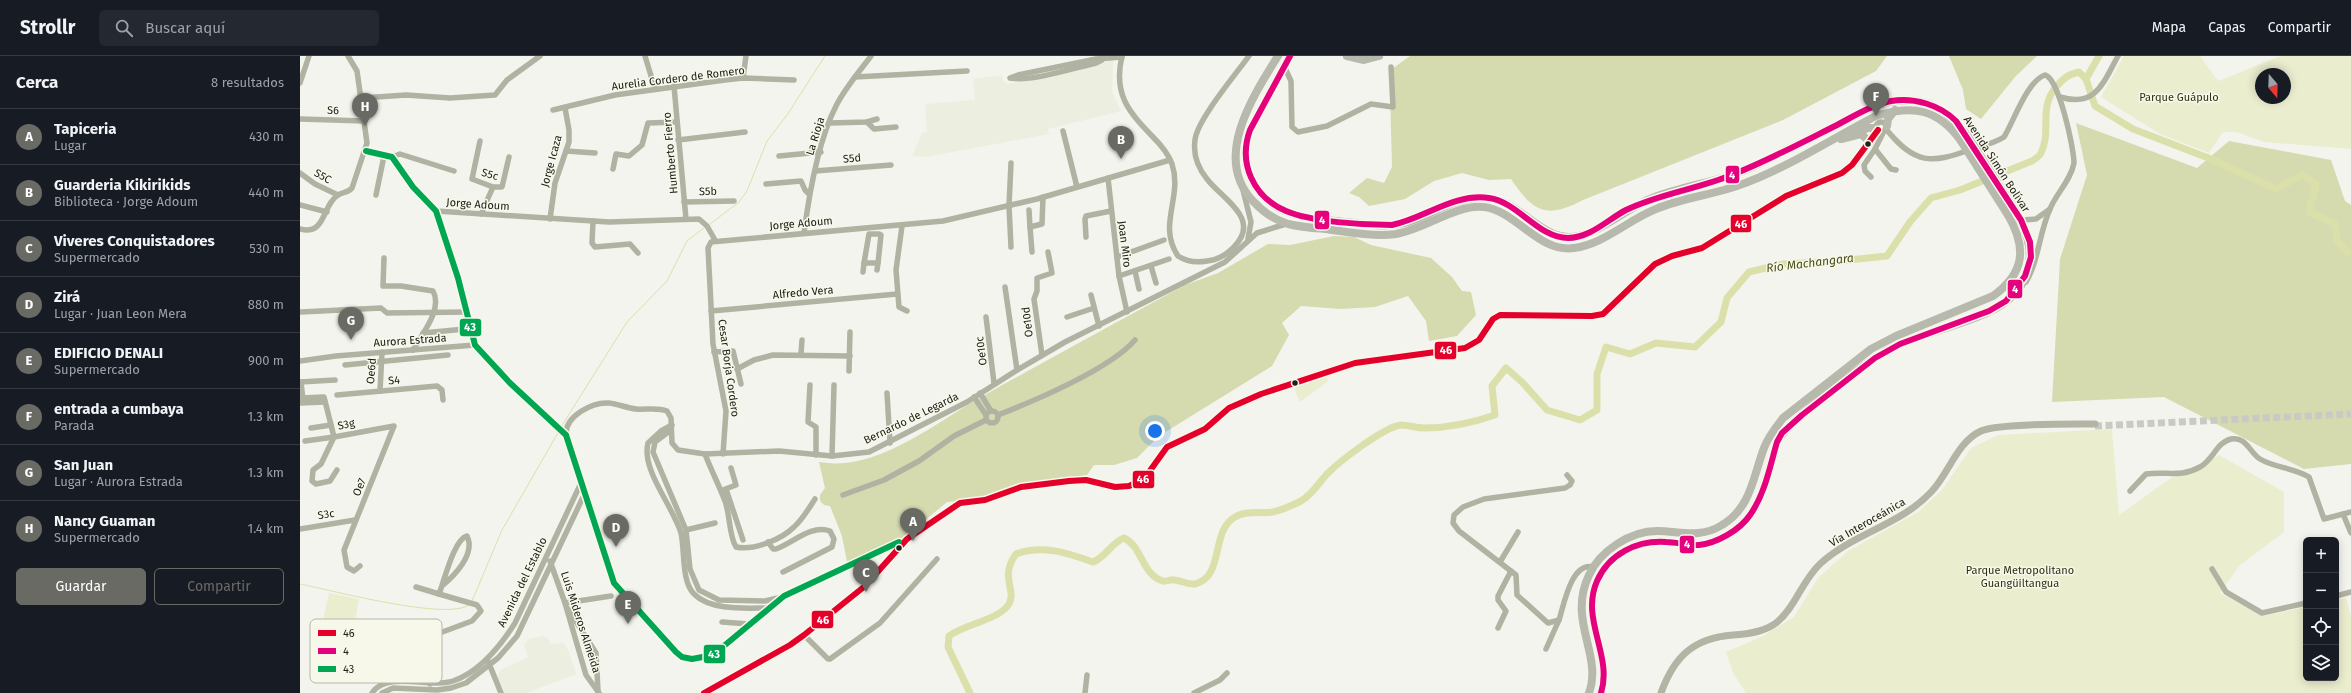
<!DOCTYPE html>
<html lang="es">
<meta charset="utf-8">
<style>
:root{--surface:#171b24;--page:#242831;--text:#f1f3f6;--muted:#9ea1a6;--line:#363941;--accent:#6a6a65}
body{margin:0;font-family:"Fira Sans",sans-serif;background:var(--page);color:var(--text)}
.controls{position:absolute;right:12px;bottom:12px;display:grid;overflow:hidden;border-radius:6px;box-shadow:0 2px 10px #0003}
.controls button{width:36px;height:36px;display:grid;place-items:center;padding:0;border:0;border-bottom:1px solid var(--line);background:var(--surface);color:var(--text);font:20px sans-serif}
.compass{position:absolute;left:1955px;top:12px;width:36px;height:36px;border-radius:50%;background:var(--surface);box-shadow:0 2px 10px #0003;rotate:161deg}
.you{position:absolute;left:855px;top:375px;width:14px;height:14px;margin:-10px;border:3px solid #fff;border-radius:50%;background:#1a73e8;box-shadow:0 0 0 6px #1a73e833}
.badge{display:grid;place-items:center;width:26px;height:26px;border-radius:50%;background:var(--accent);color:#fff;font-size:13px;font-weight:700}
.pin{position:absolute;translate:-50% -33px;filter:drop-shadow(0 1px 2px #0008)}
.pin::after{content:'';position:absolute;top:21px;width:14px;height:12px;background:inherit;clip-path:polygon(0 0,100% 0,50% 100%)}
.list{margin:0;padding:0;list-style:none}
h2{display:flex;justify-content:space-between;align-items:center;height:52px;margin:0;padding:0 16px;font-size:17px}
h2 small{font-size:13px;font-weight:400;color:var(--muted)}
.list li{display:grid;grid-template-columns:26px 1fr auto;gap:12px;align-items:center;box-sizing:border-box;height:56px;padding:0 16px;border-top:1px solid var(--line)}
.list b{display:block;font-size:15px;white-space:nowrap}
.list p{margin:0;font-size:13px;white-space:nowrap;color:var(--muted)}
.list em{font-size:13px;font-style:normal;color:var(--muted)}
.actions{display:flex;gap:8px;padding:12px 16px}
.actions a{flex:1;padding:9px 0;border:1px solid var(--accent);border-radius:6px;text-align:center;font-size:14px;color:var(--accent)}
.actions .main{background:var(--accent);color:#fff}
.icon{flex:none;width:22px;height:22px;fill:none;stroke:currentColor;stroke-width:2;stroke-linecap:round;stroke-linejoin:round}
.map{position:relative;flex:none;width:2051px;height:637px;overflow:hidden}
header{display:flex;align-items:center;gap:24px;box-sizing:border-box;height:56px;padding:0 20px;background:var(--surface);border-bottom:1px solid var(--line)}
header strong{font-size:19px}
nav{display:flex;gap:22px;margin-inline-start:auto;font-size:14px}
.search{width:280px;height:36px;background:var(--page);display:flex;align-items:center;gap:10px;box-sizing:border-box;padding:0 14px;border-radius:6px;color:var(--muted);font-size:15px}
main{display:flex}
aside{flex:1;background:var(--surface)}
.map>svg:first-child{display:block}
.built{fill:#eceedf}
.green{fill:#ebedcf;fill-rule:evenodd}
.forest{fill:#d6daaf}
.lines{fill:none;stroke-linecap:round;stroke-linejoin:round}
.stream{stroke:#dbe0aa;stroke-width:1}
.river{stroke:#dbe0aa;stroke-width:7}
.major-tunnel{stroke:#cacac4;stroke-width:7;stroke-dasharray:7 3.5;stroke-linecap:butt}
.minor{stroke:#b0b2a2;stroke-width:5.5}
.major{stroke:#b3b4a3;stroke-width:7}
.highway{stroke:#b8b9ad;stroke-width:8}
.highway-bridge{stroke:#b8b9ad;stroke-width:8}
.bus-1-casing{stroke:#f7f8ea;stroke-width:9}
.bus-2-casing{stroke:#f7f8ea;stroke-width:9}
.bus-3-casing{stroke:#f7f8ea;stroke-width:9}
.bus-1{stroke:#e4002b;stroke-width:6}
.bus-2{stroke:#e5007d;stroke-width:6}
.bus-3{stroke:#00a651;stroke-width:6}
.bus-dot{fill:#20201b;stroke:#f7f8ea;stroke-width:1.5}
.labels{text-anchor:middle;stroke-width:3;stroke-linejoin:round;paint-order:stroke}
.street-label{font-size:11px;fill:#20201b;stroke:#f7f8ea}
.park-label{font-size:11px;fill:#2f3111;stroke:#f7f8ea}
.water-label{font-size:12px;font-style:italic;fill:#4a4d17;stroke:#f7f8ea}
.key{fill:#f7f8ea;stroke:#b6b7ac;stroke-width:1}
.key-label{font-size:11px;fill:#20201b}
.line-badge{stroke:#f7f8ea;stroke-width:1.5}
.badge-label{font-size:11px;text-anchor:middle;font-weight:bold;fill:#fff}
</style>
<header>
<strong>Strollr</strong>
<div class="search"><svg class="icon" aria-label="search" viewBox="0 0 24 24"><circle cx="10" cy="10" r="6"/><path d="M15 15l6 6"/></svg>Buscar aquí</div>
<nav><a>Mapa</a><a>Capas</a><a>Compartir</a></nav>
</header>
<main>
<aside>
<h2>Cerca<small>8 resultados</small></h2>
<ul class="list">
<li><span class="badge">A</span><div><b>Tapiceria</b><p>Lugar</p></div><em>430 m</em></li>
<li><span class="badge">B</span><div><b>Guarderia Kikirikids</b><p>Biblioteca · Jorge Adoum</p></div><em>440 m</em></li>
<li><span class="badge">C</span><div><b>Viveres Conquistadores</b><p>Supermercado</p></div><em>530 m</em></li>
<li><span class="badge">D</span><div><b>Zirá</b><p>Lugar · Juan Leon Mera</p></div><em>880 m</em></li>
<li><span class="badge">E</span><div><b>EDIFICIO DENALI</b><p>Supermercado</p></div><em>900 m</em></li>
<li><span class="badge">F</span><div><b>entrada a cumbaya</b><p>Parada</p></div><em>1.3 km</em></li>
<li><span class="badge">G</span><div><b>San Juan</b><p>Lugar · Aurora Estrada</p></div><em>1.3 km</em></li>
<li><span class="badge">H</span><div><b>Nancy Guaman</b><p>Supermercado</p></div><em>1.4 km</em></li>
</ul>
<div class="actions"><a class="main">Guardar</a><a>Compartir</a></div>
</aside>
<div class="map">
<svg width="2051" height="637" viewBox="0 0 2051 637">
<rect width="100%" height="100%" fill="#f4f4ee"/>
<g class="built">
<polygon points="813,4 812,36 821,55 748,73 749,78 626,101 612,100 622,77 627,76 625,48 675,44 673,23 702,19 703,25 708,28"/>
<polygon points="242,580 247,581 251,588 263,587 268,594 276,618 227,637 204,637 198,623 198,617 204,612 227,602 228,600 224,589 228,583"/>
</g>
<g class="green">
<path d="M1824,0H1900L1918,25L1981,0H2051V93L1964,86L1936,76H1923L1909,97L1860,78L1801,41ZM1961,18H1985V42H1961Z"/>
<polygon points="1027,320 1028,325 1000,346 995,335 996,330"/>
<polygon points="1812,373 1819,459 1871,422 1919,399 1984,436 1984,476 1940,509 1920,537 1964,560 2006,551 2006,622 2036,622 2036,544 2046,542 2051,559 2051,637 1446,637 1433,617 1426,596 1463,580 1494,561 1518,522 1548,495 1618,456 1642,434 1671,392 1698,379"/>
<polygon points="29,537 59,543 51,587 20,579"/>
</g>
<g class="forest">
<path d="M1110,0H1587L1576,15L1483,64L1283,144C1246,163 1234,157 1211,123L1189,124L1162,117L1134,125L1105,143L1069,150L1059,141L1049,137L1067,122L1084,127L1092,111L1090,35L1092,13Z"/>
<polygon points="1649,0 1737,0 1715,21 1681,63 1666,53 1663,34"/>
<polygon points="1776,67 1897,112 1929,85 2031,104 2045,145 2051,149 2051,408 2004,413 1864,341 1752,346 1760,203 1787,119"/>
<path d="M1034,180L1054,181L1071,189L1131,202L1152,221L1162,235L1171,236L1176,259L1157,280L1129,285L1126,265L1108,240L1075,251L1041,253L1001,250L982,267L989,279L972,310L859,380L837,402L814,409H794L787,419L711,431L683,443L647,446L605,481L547,506L542,480L530,450L524,449L520,445V439L525,432L519,406C538,409 554,407 572,401C612,388 647,360 683,340C750,302 818,266 885,229L918,217L968,188L990,189Z"/>
</g>
<g class="lines">
<g class="stream">
<polyline points="410,168 439,146 447,135 467,85 487,59 525,0"/>
<polyline points="261,371 327,266 367,225 387,185 405,171"/>
<path d="M0,528C31,534 146,565 169,549"/>
<polyline points="172,545 202,474 259,375"/>
</g>
<g class="river">
<polyline points="1786,23 1795,50 1833,73 1911,103 1976,133 2002,119 2016,128 2009,156 2035,168 2037,185 2047,196 2051,196"/>
<path d="M670,637L648,591L649,580C665,568 699,564 709,548C717,534 699,521 716,498C741,488 768,497 793,506C806,501 811,487 824,482C843,491 841,518 863,525C867,526 870,523 874,524C881,524 887,529 895,528C925,521 910,475 935,461C947,454 960,458 973,456C983,454 993,449 1001,445C1013,438 1019,426 1028,417C1040,405 1084,371 1101,369C1108,369 1117,372 1124,372C1149,372 1172,367 1195,359L1192,330L1206,312L1223,327L1247,354L1280,364L1297,354V318L1306,291L1330,298L1356,287L1395,291L1421,266L1427,242L1449,216L1483,208L1539,205L1587,200L1610,166L1631,142L1660,134L1732,105C1735,103 1740,100 1741,97C1752,75 1738,52 1756,31C1764,22 1767,19 1779,16L1786,23L1799,0"/>
</g>
<polyline class="major-tunnel" points="1795,370 2051,358"/>
<g class="minor">
<polyline points="345,0 355,33"/>
<path d="M822,0C813,38 828,55 853,81C861,89 868,97 872,108C883,141 857,169 878,200C887,206 896,207 907,205C917,204 927,198 933,192C963,163 922,143 907,123C898,112 893,98 895,84C897,64 936,18 949,0"/>
<polyline points="984,10 991,25 992,71 998,76 1027,70 1071,48 1093,51 1091,11"/>
<polyline points="555,21 667,15"/>
<polyline points="443,22 446,0"/>
<polyline points="710,22 718,19 796,3 822,1"/>
<path d="M711,22C731,26 774,12 796,7L802,4"/>
<polyline points="0,27 9,0"/>
<polyline points="374,30 386,163"/>
<path d="M1760,41C1796,52 1803,27 1818,0"/>
<polyline points="62,42 106,39 150,42 195,39 207,24 240,0"/>
<polyline points="253,54 315,39 425,24 443,22 494,24"/>
<polyline points="0,63 65,65"/>
<circle cx="1581" cy="71" r="5"/>
<polyline points="567,66 574,73 596,71"/>
<polyline points="530,67 567,66 577,63"/>
<path d="M1586,73C1615,109 1631,108 1672,93C1682,90 1695,87 1704,81C1714,65 1727,25 1745,19C1759,22 1774,93 1774,107C1771,124 1756,138 1750,153C1739,177 1739,204 1726,226"/>
<polyline points="763,75 777,131"/>
<polyline points="1584,75 1575,93 1591,113 1596,114"/>
<polyline points="378,84 445,76"/>
<polyline points="180,85 172,123 193,131 202,131 209,101"/>
<polyline points="66,95 92,101 113,131 136,155 158,222 175,289 210,327 266,379 314,527 376,596 382,601 392,603 413,599 484,540 605,484"/>
<polyline points="266,95 295,97"/>
<polyline points="479,100 521,96"/>
<polyline points="92,101 100,98 154,115"/>
<polyline points="313,113 316,98 329,100 342,89 348,67 377,66"/>
<polyline points="515,115 591,109"/>
<polyline points="0,117 15,128 38,139"/>
<polyline points="1571,121 1565,115 1564,109 1575,93"/>
<polyline points="808,122 819,220 827,256"/>
<polyline points="466,128 501,125 505,134 509,138"/>
<polyline points="943,134 951,166 948,183"/>
<polyline points="76,139 84,100"/>
<polyline points="384,146 434,145"/>
<polyline points="0,149 27,156"/>
<polyline points="729,154 730,171"/>
<polyline points="136,155 309,166 399,163 407,170 415,184"/>
<polyline points="181,158 193,131"/>
<polyline points="250,163 255,127 269,86 269,74 265,52"/>
<polyline points="1721,164 1736,163 1750,153"/>
<polyline points="293,165 292,187 295,191 330,188 338,197"/>
<polyline points="602,170 596,214 599,251 607,255"/>
<path d="M0,173C26,180 22,149 38,139C43,136 48,137 52,132L67,87L57,15L48,0"/>
<path d="M504,177C509,139 518,85 536,50C545,32 559,16 571,0"/>
<polygon points="569,178 579,178 581,179 578,207 564,207"/>
<polyline points="786,181 785,163 786,160 811,155"/>
<polyline points="711,191 709,150 711,107"/>
<polyline points="732,196 730,171 742,168 743,141"/>
<polyline points="817,201 864,184"/>
<path d="M84,202L83,230H101L133,235C143,253 122,278 113,294"/>
<polyline points="851,210 856,227"/>
<polyline points="577,214 578,207"/>
<polyline points="835,215 839,233"/>
<polyline points="563,216 564,207"/>
<polyline points="819,220 869,203"/>
<polyline points="705,231 717,314"/>
<polyline points="791,239 799,270"/>
<polyline points="411,255 597,238"/>
<polyline points="1,256 81,252 87,257 166,256"/>
<polyline points="686,261 694,327"/>
<polyline points="767,261 794,252"/>
<polyline points="123,277 165,273"/>
<polyline points="414,296 433,295 441,328"/>
<polyline points="501,298 502,284"/>
<polyline points="742,299 734,243 737,235 737,222 752,217 748,196"/>
<polyline points="0,305 36,300 175,289"/>
<polyline points="45,309 148,299"/>
<polyline points="437,313 454,304 473,299 550,300"/>
<polyline points="549,315 550,276"/>
<polyline points="0,326 35,324"/>
<polyline points="1,326 3,344"/>
<polyline points="510,329 508,366 516,371 516,399"/>
<polyline points="80,335 82,296"/>
<polyline points="587,337 590,387"/>
<polyline points="680,337 691,355"/>
<polyline points="37,339 137,330 142,334 143,344"/>
<polyline points="674,341 686,359"/>
<polyline points="0,342 24,341 34,381 5,385"/>
<polyline points="0,347 25,346"/>
<circle cx="692" cy="361" r="6"/>
<path d="M698,359C734,345 810,313 835,284"/>
<path d="M372,369L361,375L348,387C341,414 373,450 381,477C385,493 381,525 394,538C411,555 446,552 467,552"/>
<polyline points="11,372 31,369"/>
<polyline points="371,374 355,386 353,396 386,474 390,513 399,534 419,544 465,545 482,541"/>
<path d="M266,379C265,360 292,346 309,347C318,348 327,352 336,353C346,354 357,351 367,355L371,362L372,387L378,394L405,398L479,395L532,400L569,396L667,346L717,314L765,286L925,206L957,177L986,168"/>
<path d="M405,398C411,414 419,429 425,445C430,458 429,480 436,491C454,495 482,483 494,471C503,463 509,452 515,443"/>
<polyline points="423,398 426,355 413,288 408,192 411,186 643,165 737,143 870,104"/>
<polyline points="532,400 534,329"/>
<polyline points="37,414 30,425 16,428 12,425 13,414 21,408 34,381 94,370 44,494 47,511 54,515 60,510"/>
<path d="M1267,419L1272,425L1270,429L1265,432L1184,443L1163,451L1154,459L1153,467L1159,475L1216,519L1217,539L1248,567L1259,564C1264,549 1271,506 1293,511"/>
<polyline points="426,433 443,484"/>
<polyline points="423,434 436,429 431,412"/>
<path d="M1830,435L1846,418C1867,415 1880,422 1900,411C1913,404 1917,386 1931,383C1946,380 1950,397 1960,403C1975,412 1995,412 2009,421L2024,463L2051,456"/>
<polyline points="543,439 584,424 619,405 654,380 686,364"/>
<polyline points="2043,458 2051,477"/>
<polyline points="0,473 55,464"/>
<polyline points="386,474 415,467"/>
<path d="M468,486L473,493H476C493,487 511,468 530,475L534,483L532,491L483,516"/>
<polyline points="250,505 265,547 286,619 299,637"/>
<polyline points="1200,506 1218,476"/>
<polyline points="1912,513 1926,536 1962,557 2006,547"/>
<polyline points="116,531 139,538"/>
<polyline points="2036,540 2051,536"/>
<polyline points="265,547 311,540"/>
<polyline points="268,553 296,597 298,635"/>
<polyline points="422,566 449,568"/>
<polyline points="1198,572 1206,555 1198,544 1198,540 1211,515"/>
<polyline points="504,579 528,603 530,603 580,567 637,503"/>
<polyline points="1246,593 1259,564"/>
<polyline points="188,605 201,637"/>
<path d="M130,628L137,578L172,565L181,555L177,549L139,538C144,526 154,483 167,480C176,498 154,520 142,530"/>
<path d="M72,637C87,614 129,633 153,625C179,616 201,589 215,567L281,427"/>
<polyline points="82,637 93,632 137,634 151,632 166,627 198,602 217,580 285,437"/>
<polyline points="404,637 490,589 504,579 565,530 607,483 660,447 685,444 721,431 769,425 786,424 815,431 829,430 844,423 867,391 905,373 929,352 961,338 1055,307 1165,292 1179,284 1193,263 1200,259 1292,260 1303,258 1355,208 1372,200 1402,192 1486,140 1542,117 1552,109 1578,74"/>
<polyline points="785,637 787,619"/>
<polyline points="894,637 920,624 927,617"/>
</g>
<path class="major" d="M1361,637C1374,601 1393,582 1433,579C1448,578 1464,576 1476,567C1496,551 1502,524 1521,507C1554,477 1601,469 1632,435C1649,417 1657,386 1681,375C1698,367 1772,368 1795,368"/>
<g class="highway">
<path d="M978,0C953,40 912,102 953,145C962,155 975,164 988,168C1000,171 1013,172 1025,173C1048,176 1073,181 1096,178C1125,173 1156,148 1184,151C1217,155 1238,197 1274,192C1304,188 1328,164 1356,153C1382,142 1411,139 1437,130C1482,115 1533,82 1576,60C1613,49 1637,52 1661,85"/>
<path d="M990,0L950,74C936,112 958,149 997,159C1012,163 1029,164 1044,166C1060,167 1077,171 1092,169C1126,166 1151,139 1186,142C1222,144 1241,188 1279,180C1300,176 1328,152 1350,143C1376,132 1405,128 1432,119C1451,113 1470,102 1488,93C1517,79 1546,65 1574,50C1618,37 1642,46 1669,82"/>
<polyline points="1047,0 1064,4 1079,0"/>
<polyline points="1587,70 1588,63 1595,54"/>
<polyline points="1554,77 1568,72 1576,72"/>
<polyline points="1541,83 1561,78 1570,86"/>
<path d="M1289,637C1303,599 1267,565 1289,519C1300,495 1330,475 1357,475C1380,475 1400,483 1422,469C1451,452 1453,421 1464,392C1468,381 1476,371 1483,362L1571,293L1596,280L1693,240C1725,217 1727,192 1708,159"/>
<path d="M1301,637C1313,599 1280,564 1297,525C1309,498 1337,484 1366,486C1377,486 1388,490 1399,489C1417,487 1440,474 1450,459C1465,438 1470,410 1477,386C1491,361 1573,300 1600,288C1628,276 1686,263 1707,245C1738,219 1734,186 1715,154"/>
</g>
<g class="highway-bridge">
<polyline points="1669,82 1715,154"/>
<polyline points="1661,85 1708,159"/>
</g>
<g class="bus-1-casing">
<polyline id="bus-1" points="404,637 490,589 504,579 565,530 607,483 660,447 685,444 721,431 769,425 786,424 815,431 829,430 844,423 867,391 905,373 929,352 961,338 1055,307 1165,292 1179,284 1193,263 1200,259 1292,260 1303,258 1355,208 1372,200 1402,192 1486,140 1542,117 1552,109 1578,74"/>
</g>
<g class="bus-2-casing">
<path id="bus-2" d="M990,0L950,74C938,107 953,141 986,155C1012,166 1063,169 1092,169C1125,162 1154,137 1189,142C1218,146 1238,182 1268,182C1290,182 1307,164 1326,154C1361,137 1399,133 1434,118C1469,104 1503,86 1537,69C1554,60 1572,49 1591,45C1614,41 1640,49 1656,65L1721,164L1730,186L1731,201L1725,220L1706,245L1689,255L1600,288L1575,302L1502,359L1482,377L1477,386C1470,410 1465,438 1450,459C1440,474 1417,487 1399,489C1388,490 1377,486 1366,486C1337,484 1309,498 1297,525C1280,564 1313,599 1301,637"/>
</g>
<g class="bus-3-casing">
<polyline id="bus-3" points="66,95 92,101 113,131 136,155 158,222 175,289 210,327 266,379 314,527 376,596 382,601 392,603 413,599 484,540 599,486"/>
</g>
<use href="#bus-1" class="bus-1"/>
<use href="#bus-2" class="bus-2"/>
<use href="#bus-3" class="bus-3"/>
</g>
<g class="bus-dot">
<circle cx="1568" cy="88" r="3.5"/>
<circle cx="995" cy="327" r="3.5"/>
<circle cx="599" cy="492" r="3.5"/>
</g>
<g class="labels">
<g class="street-label">
<text transform="translate(378 22) rotate(-7)" y="4">Aurelia Cordero de Romero</text>
<text transform="translate(33 54) rotate(2)" y="4">S6</text>
<text transform="translate(515 80) rotate(-73)" y="4">La Rioja</text>
<text transform="translate(370 97) rotate(-95)" y="4">Humberto Fierro</text>
<text transform="translate(552 102) rotate(-5)" y="4">S5d</text>
<text transform="translate(251 105) rotate(-75)" y="4">Jorge Icaza</text>
<text transform="translate(1697 108) rotate(57)" y="4">Avenida Simón Bolívar</text>
<text transform="translate(190 118) rotate(16)" y="4">S5c</text>
<text transform="translate(23 120) rotate(30)" y="4">S5C</text>
<text transform="translate(408 135) rotate(-1)" y="4">S5b</text>
<text transform="translate(178 148) rotate(4)" y="4">Jorge Adoum</text>
<text transform="translate(501 167) rotate(-5)" y="4">Jorge Adoum</text>
<text transform="translate(825 188) rotate(83)" y="4">Joan Miro</text>
<text transform="translate(503 236) rotate(-5)" y="4">Alfredo Vera</text>
<text transform="translate(727 266) rotate(-97)" y="4">Oe10d</text>
<text transform="translate(110 284) rotate(-4)" y="4">Aurora Estrada</text>
<text transform="translate(681 295) rotate(-97)" y="4">Oe10c</text>
<text transform="translate(429 312) rotate(82)" y="4">Cesar Borja Cordero</text>
<text transform="translate(71 315) rotate(-86)" y="4">Oe6d</text>
<text transform="translate(94 324) rotate(-6)" y="4">S4</text>
<text transform="translate(611 362) rotate(-26)" y="4">Bernardo de Legarda</text>
<text transform="translate(46 368) rotate(-12)" y="4">S3g</text>
<text transform="translate(59 431) rotate(-67)" y="4">Oe7</text>
<text transform="translate(26 458) rotate(-9)" y="4">S3c</text>
<text transform="translate(1567 466) rotate(-30)" y="4">Vía Interoceánica</text>
<text transform="translate(222 526) rotate(-64)" y="4">Avenida del Establo</text>
<text transform="translate(281 566) rotate(72)" y="4">Luis Mideros Almeida</text>
</g>
<g class="park-label">
<text x="1879" y="45">Parque Guápulo</text>
<text x="1720" y="518">Parque Metropolitano<tspan x="1720" dy="13">Guangüiltangua</tspan></text>
</g>
<g class="water-label">
<text transform="translate(1510 207) rotate(-7)" y="4">Río Machangara</text>
</g>
</g>
<rect x="10" y="563" width="132" height="64" rx="6" class="key"/>
<rect x="18" y="574" width="18" height="6" fill="#e4002b"/>
<rect x="18" y="592" width="18" height="6" fill="#e5007d"/>
<rect x="18" y="610" width="18" height="6" fill="#00a651"/>
<g class="key-label">
<text x="43" y="581">46</text>
<text x="43" y="599">4</text>
<text x="43" y="617">43</text>
</g>
<g class="line-badge">
<rect x="1425" y="109" width="15" height="19" rx="4" fill="#e5007d"/>
<rect x="1014" y="154" width="16" height="20" rx="4" fill="#e5007d"/>
<rect x="1430" y="158" width="22" height="19" rx="4" fill="#e4002b"/>
<rect x="1707" y="223" width="16" height="20" rx="4" fill="#e5007d"/>
<rect x="159" y="262" width="23" height="19" rx="4" fill="#00a651"/>
<rect x="1134" y="285" width="23" height="19" rx="4" fill="#e4002b"/>
<rect x="832" y="414" width="23" height="19" rx="4" fill="#e4002b"/>
<rect x="1379" y="479" width="16" height="19" rx="4" fill="#e5007d"/>
<rect x="511" y="554" width="23" height="19" rx="4" fill="#e4002b"/>
<rect x="403" y="588" width="23" height="20" rx="4" fill="#00a651"/>
</g>
<g class="badge-label">
<text x="1432" y="123">4</text>
<text x="1022" y="168">4</text>
<text x="1441" y="172">46</text>
<text x="1715" y="237">4</text>
<text x="170" y="275">43</text>
<text x="1146" y="298">46</text>
<text x="843" y="427">46</text>
<text x="1387" y="492">4</text>
<text x="523" y="568">46</text>
<text x="414" y="602">43</text>
</g>
</svg>
<div class="controls">
<button>+</button>
<button>−</button>
<button><svg class="icon" aria-label="locate" viewBox="0 0 24 24"><circle cx="12" cy="12" r="6"/><path d="M12 2v4M12 18v4M2 12h4M18 12h4"/></svg></button>
<button><svg class="icon" aria-label="layers" viewBox="0 0 24 24"><path d="M12 4l9 5-9 5-9-5zM3 14l9 5 9-5"/></svg></button>
</div>
<svg class="compass" viewBox="-18 -18 36 36"><path d="M0-13l5 13h-10z" fill="#e53935"/><path d="M0 13l5-13h-10z" fill="#9ea1a6"/></svg>
<div class="you"></div>
<div class="pin badge" style="left:613px;top:485px">A</div>
<div class="pin badge" style="left:821px;top:103px">B</div>
<div class="pin badge" style="left:566px;top:536px">C</div>
<div class="pin badge" style="left:316px;top:491px">D</div>
<div class="pin badge" style="left:328px;top:568px">E</div>
<div class="pin badge" style="left:1576px;top:60px">F</div>
<div class="pin badge" style="left:51px;top:284px">G</div>
<div class="pin badge" style="left:65px;top:70px">H</div>
</div>
</main>
